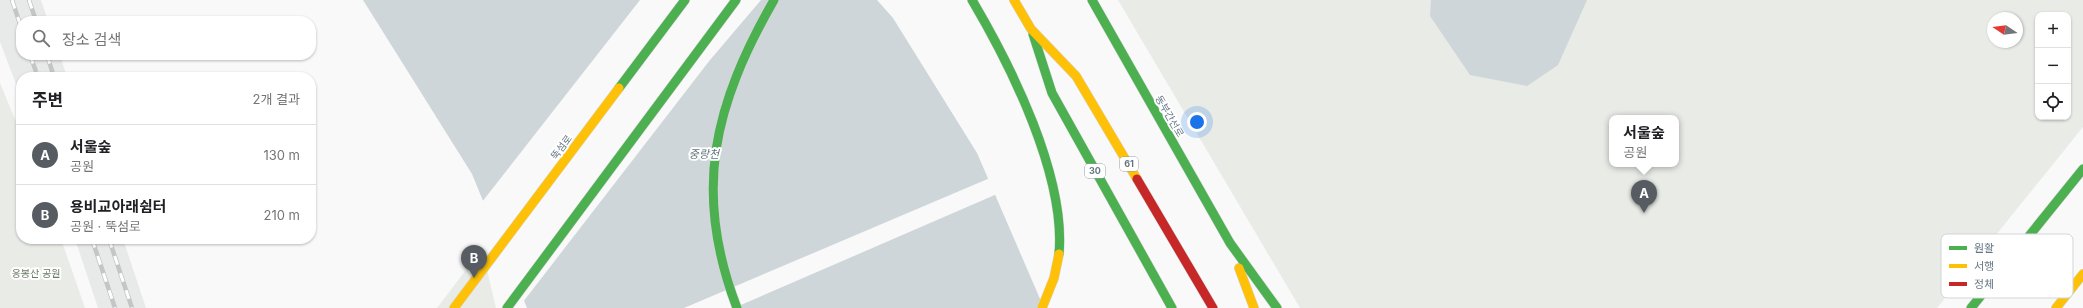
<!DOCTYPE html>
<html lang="ko">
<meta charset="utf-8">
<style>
:root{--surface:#fff;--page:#f2f2f2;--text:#202124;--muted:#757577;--line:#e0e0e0;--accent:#565c61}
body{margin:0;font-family:Inter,"Noto Sans KR",sans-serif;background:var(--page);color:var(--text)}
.controls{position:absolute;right:12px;top:12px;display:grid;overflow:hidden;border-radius:8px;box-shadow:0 1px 3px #0004}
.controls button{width:36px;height:36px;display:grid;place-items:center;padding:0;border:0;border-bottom:1px solid var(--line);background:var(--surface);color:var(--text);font:20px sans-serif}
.compass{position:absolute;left:1987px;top:12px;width:36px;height:36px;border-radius:50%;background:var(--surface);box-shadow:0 1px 3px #0004;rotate:283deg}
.you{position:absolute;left:1197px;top:122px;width:14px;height:14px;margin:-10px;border:3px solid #fff;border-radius:50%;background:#1a73e8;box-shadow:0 0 0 6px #1a73e833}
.badge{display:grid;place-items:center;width:26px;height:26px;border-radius:50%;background:var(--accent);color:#fff;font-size:13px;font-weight:700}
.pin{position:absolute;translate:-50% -33px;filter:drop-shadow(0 1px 2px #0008)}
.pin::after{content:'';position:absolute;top:21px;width:14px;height:12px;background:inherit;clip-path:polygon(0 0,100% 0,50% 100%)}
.popup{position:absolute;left:1609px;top:115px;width:70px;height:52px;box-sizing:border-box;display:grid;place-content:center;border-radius:8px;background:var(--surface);filter:drop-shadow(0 1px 3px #0005);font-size:13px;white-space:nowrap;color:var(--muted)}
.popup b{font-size:15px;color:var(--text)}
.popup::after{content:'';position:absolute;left:50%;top:100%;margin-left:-8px;border:8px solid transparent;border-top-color:var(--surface)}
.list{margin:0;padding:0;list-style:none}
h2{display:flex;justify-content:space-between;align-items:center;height:52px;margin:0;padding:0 16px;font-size:17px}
h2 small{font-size:13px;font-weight:400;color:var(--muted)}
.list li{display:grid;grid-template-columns:26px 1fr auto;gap:12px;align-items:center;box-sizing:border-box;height:60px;padding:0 16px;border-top:1px solid var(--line)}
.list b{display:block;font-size:15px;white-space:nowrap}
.list p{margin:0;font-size:13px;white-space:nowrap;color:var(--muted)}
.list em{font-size:13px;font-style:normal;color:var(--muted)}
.icon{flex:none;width:22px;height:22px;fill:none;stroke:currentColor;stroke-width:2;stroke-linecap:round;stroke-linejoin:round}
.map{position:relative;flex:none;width:2083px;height:308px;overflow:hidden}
.search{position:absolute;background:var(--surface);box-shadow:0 1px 3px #0004;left:16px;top:16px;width:300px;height:44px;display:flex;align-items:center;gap:10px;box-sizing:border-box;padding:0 14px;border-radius:16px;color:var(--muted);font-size:15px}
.panel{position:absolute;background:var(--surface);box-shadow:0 1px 3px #0004;left:16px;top:72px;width:300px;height:172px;border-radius:16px}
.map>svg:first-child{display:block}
.built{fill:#e8e9e9}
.green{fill:#e8ebe6;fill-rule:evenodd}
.water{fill:#ced6d9}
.pier{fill:#f9f9f9}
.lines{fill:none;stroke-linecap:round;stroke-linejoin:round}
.fast-casing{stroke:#d5d6d7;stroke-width:10}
.slow-casing{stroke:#d5d6d7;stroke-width:10}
.jam-casing{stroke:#d5d6d7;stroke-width:10}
.fast{stroke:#4caf50;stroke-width:9}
.slow{stroke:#ffc107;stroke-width:9}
.jam{stroke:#c62828;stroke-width:9}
.rail-casing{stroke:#c3c5c6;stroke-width:4.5}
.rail{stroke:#fff;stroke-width:3;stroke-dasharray:9;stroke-linecap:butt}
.labels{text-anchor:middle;stroke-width:4;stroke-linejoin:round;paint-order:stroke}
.shield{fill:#fff;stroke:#939fa8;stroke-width:1}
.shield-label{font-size:9px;font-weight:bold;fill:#657683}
.street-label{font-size:10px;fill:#657683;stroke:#fff}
.park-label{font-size:10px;fill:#687a64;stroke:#fff}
.water-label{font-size:11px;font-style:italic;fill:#60757c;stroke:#fff}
.key{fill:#fff;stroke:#d1d6da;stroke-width:1}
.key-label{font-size:11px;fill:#657683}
</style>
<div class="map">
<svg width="2083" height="308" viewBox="0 0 2083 308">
<rect width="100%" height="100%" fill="#f9f9f9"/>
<g class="built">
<polygon points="0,0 41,0 48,21 21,21 21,55 60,55 67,77 21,77 21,97 0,42"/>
<polygon points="75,239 123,239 146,308 98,308"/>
</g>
<g class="green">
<path d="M1118,0H2083V127L1937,308H1300ZM2038,15H2068V117H2038ZM1993,18H2017V42H1993ZM1612,118H1676V164H1612Z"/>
<polygon points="0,83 21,134 21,239 61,239 85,308 0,308"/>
<polygon points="482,249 496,308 437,308"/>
</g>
<g class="water">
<polygon points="363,0 877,0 893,18 977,153 1044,308 527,308 472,174"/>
<polygon points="1431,0 1591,0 1587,0 1558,65 1527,86 1470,75 1430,16"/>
</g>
<g class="pier">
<polygon points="640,0 761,0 710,60 523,302 482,202"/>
<polygon points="990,178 997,194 734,308 684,308"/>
</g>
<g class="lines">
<g class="fast-casing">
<g id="fast">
<path d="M972,0C1011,66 1066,176 1059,254"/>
<polyline points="1092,0 1230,243 1277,308"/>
<polyline points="1033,34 1052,93 1172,308"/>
<polyline points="619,88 685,0"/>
<polyline points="507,308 736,0"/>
<path d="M737,308C692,191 714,105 774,0"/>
<polyline points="1971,308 2083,169"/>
</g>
</g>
<g class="slow-casing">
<g id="slow">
<polyline points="1014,0 1031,29 1076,76 1137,179"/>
<polyline points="1239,268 1254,308"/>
<polyline points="454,308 619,88"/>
<polyline points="1042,308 1054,278 1059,254"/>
<polyline points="2056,308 2083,274"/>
</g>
</g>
<g class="jam-casing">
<polyline id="jam" points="1137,179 1213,308"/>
</g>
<use href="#fast" class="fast"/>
<use href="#slow" class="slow"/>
<use href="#jam" class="jam"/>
<g class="rail-casing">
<g id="rail">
<polyline points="12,0 21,27"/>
<polyline points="29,0 36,21"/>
<polyline points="30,55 38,77"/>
<polyline points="47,55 54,77"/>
<polyline points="92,239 115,308"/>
<polyline points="109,239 132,308"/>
</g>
</g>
<use href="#rail" class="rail"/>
</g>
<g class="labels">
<g class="shield">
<rect x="1120" y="157" width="18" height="14" rx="3"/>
<rect x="1085" y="164" width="20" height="14" rx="3"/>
</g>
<g class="shield-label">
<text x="1129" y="167">61</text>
<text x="1095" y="174">30</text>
</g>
<g class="street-label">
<text transform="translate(1170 116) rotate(60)" y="4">동부간선로</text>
<text transform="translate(561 147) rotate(-53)" y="4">뚝섬로</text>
</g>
<g class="park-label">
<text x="36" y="277">응봉산 공원</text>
</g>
<g class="water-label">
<text x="704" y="158">중랑천</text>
</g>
</g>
<rect x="1941" y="234" width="132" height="64" rx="6" class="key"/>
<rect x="1949" y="246" width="18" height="4" fill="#4caf50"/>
<rect x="1949" y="264" width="18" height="4" fill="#ffc107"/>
<rect x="1949" y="282" width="18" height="4" fill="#c62828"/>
<g class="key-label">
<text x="1974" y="252">원활</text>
<text x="1974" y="270">서행</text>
<text x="1974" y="288">정체</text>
</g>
</svg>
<div class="controls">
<button>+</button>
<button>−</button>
<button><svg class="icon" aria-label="locate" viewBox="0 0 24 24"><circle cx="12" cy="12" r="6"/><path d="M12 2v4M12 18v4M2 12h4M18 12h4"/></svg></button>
</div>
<svg class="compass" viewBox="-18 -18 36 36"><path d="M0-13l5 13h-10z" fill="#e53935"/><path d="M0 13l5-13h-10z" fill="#757577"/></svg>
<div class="you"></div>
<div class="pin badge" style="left:1644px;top:213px">A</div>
<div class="popup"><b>서울숲</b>공원</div>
<div class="pin badge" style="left:474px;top:278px">B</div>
<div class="search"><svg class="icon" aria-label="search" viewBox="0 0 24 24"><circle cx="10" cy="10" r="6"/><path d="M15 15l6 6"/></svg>장소 검색</div>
<section class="panel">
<h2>주변<small>2개 결과</small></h2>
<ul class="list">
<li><span class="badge">A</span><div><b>서울숲</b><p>공원</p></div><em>130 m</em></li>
<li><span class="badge">B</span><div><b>용비교아래쉼터</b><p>공원 · 뚝섬로</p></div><em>210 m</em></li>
</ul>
</section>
</div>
